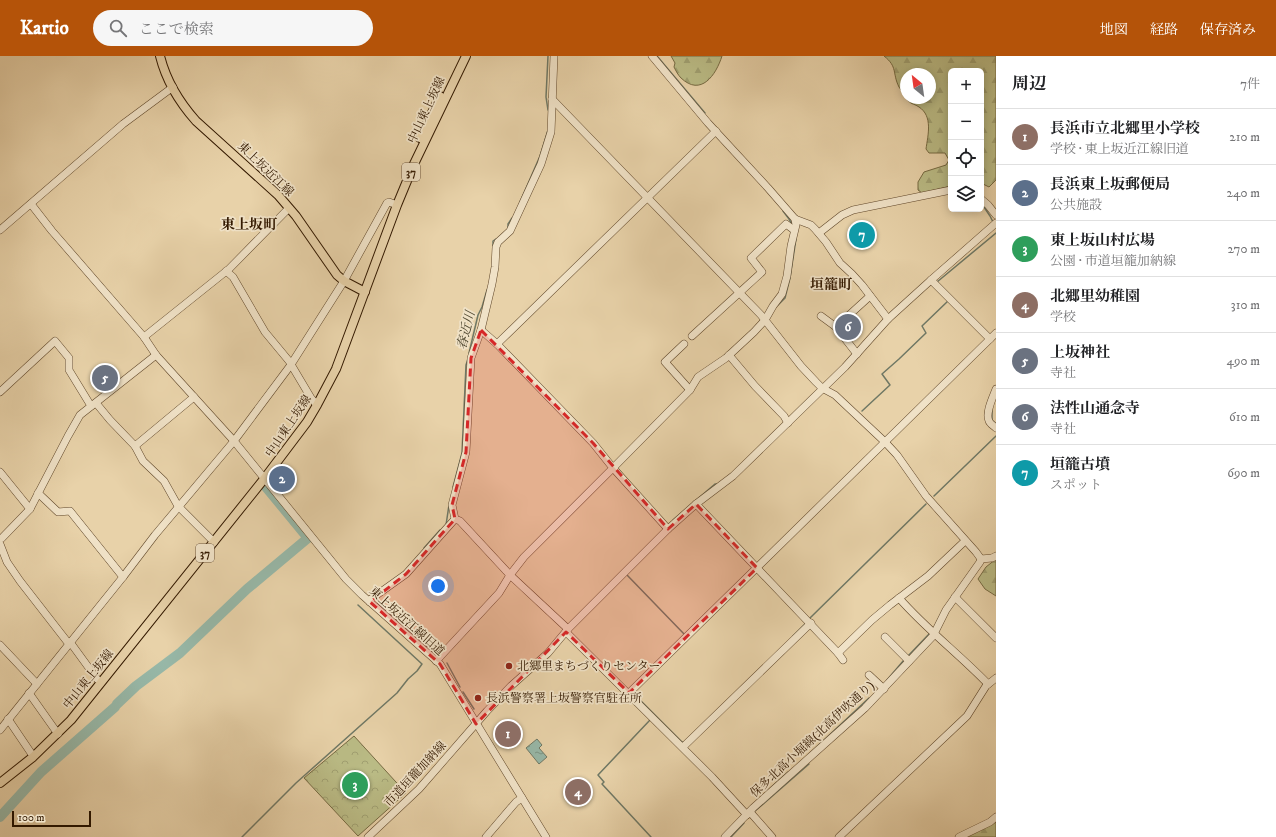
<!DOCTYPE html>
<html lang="ja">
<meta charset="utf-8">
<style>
:root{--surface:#fff;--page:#f6f6f6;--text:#202124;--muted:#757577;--line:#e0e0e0;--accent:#b45309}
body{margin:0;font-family:"IM FELL DW Pica","Noto Serif JP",serif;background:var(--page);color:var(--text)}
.controls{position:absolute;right:12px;top:12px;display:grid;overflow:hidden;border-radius:6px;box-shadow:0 2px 10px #0003}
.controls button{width:36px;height:36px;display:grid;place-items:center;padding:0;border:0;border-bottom:1px solid var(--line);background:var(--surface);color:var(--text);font:20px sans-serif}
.compass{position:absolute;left:900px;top:12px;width:36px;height:36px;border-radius:50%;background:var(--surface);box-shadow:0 2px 10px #0003;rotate:331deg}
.scale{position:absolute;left:12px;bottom:10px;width:79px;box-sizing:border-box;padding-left:4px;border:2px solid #331900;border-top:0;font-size:11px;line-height:14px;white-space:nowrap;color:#331900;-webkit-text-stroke:3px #f0e2c7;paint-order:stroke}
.you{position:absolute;left:438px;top:530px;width:14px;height:14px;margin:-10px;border:3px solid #fff;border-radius:50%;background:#1a73e8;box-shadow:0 0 0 6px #1a73e833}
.badge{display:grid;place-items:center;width:26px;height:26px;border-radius:50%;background:var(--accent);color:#fff;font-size:13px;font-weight:700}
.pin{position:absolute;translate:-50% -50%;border:2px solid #fff;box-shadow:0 1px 4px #0006}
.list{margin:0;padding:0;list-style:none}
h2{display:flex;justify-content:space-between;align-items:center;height:52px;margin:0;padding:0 16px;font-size:17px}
h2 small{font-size:13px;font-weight:400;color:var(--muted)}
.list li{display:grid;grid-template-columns:26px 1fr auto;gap:12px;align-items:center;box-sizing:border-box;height:56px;padding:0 16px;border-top:1px solid var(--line)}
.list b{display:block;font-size:15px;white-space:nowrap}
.list p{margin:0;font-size:13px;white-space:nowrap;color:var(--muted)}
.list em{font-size:13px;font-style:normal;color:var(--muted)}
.icon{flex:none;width:22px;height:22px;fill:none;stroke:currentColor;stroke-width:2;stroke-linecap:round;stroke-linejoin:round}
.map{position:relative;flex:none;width:996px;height:781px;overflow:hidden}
header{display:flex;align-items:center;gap:24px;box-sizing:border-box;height:56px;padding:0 20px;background:var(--accent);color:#fff}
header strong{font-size:19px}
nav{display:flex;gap:22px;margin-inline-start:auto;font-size:14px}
.search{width:280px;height:36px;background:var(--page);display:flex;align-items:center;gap:10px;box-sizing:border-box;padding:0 14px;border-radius:22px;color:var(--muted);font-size:15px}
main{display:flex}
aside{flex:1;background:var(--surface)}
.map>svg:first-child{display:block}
.forest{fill:url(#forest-firs);stroke:#766a42}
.park{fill:url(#park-crowns);stroke:#766a42}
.water{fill:url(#water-ripples);stroke:#6f7865}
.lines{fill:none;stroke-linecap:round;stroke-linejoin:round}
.stream{stroke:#6f7865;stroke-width:1.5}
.river{stroke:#97b8a8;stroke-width:10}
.minor-casing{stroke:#60472a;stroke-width:8}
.major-casing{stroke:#331900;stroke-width:10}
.minor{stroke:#f0e2c7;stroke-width:7}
.major{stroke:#e8d2a9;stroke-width:8}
.marked{fill:#d62828;fill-opacity:0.2;stroke:#d62828;stroke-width:3;stroke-dasharray:8 5;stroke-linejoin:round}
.poi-dot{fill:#8f2418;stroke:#f0e2c7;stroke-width:1.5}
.labels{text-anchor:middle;stroke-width:3.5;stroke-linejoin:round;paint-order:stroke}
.shield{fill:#f0e2c7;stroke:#6c553c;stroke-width:1}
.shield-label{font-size:11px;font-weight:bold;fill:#331900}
.street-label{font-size:12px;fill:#331900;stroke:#f0e2c7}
.poi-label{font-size:12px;fill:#331900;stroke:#f0e2c7;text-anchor:start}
.water-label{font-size:13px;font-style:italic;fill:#514932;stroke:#f0e2c7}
.quarter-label{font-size:14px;font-weight:bold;fill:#331900;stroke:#f0e2c7}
</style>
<header>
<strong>Kartio</strong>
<div class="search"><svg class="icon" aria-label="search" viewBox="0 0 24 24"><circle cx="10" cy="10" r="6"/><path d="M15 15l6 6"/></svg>ここで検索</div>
<nav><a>地図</a><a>経路</a><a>保存済み</a></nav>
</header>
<main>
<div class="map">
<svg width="996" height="781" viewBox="0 0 996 781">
<defs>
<pattern id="forest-firs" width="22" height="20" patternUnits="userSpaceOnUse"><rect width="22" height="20" fill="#babb85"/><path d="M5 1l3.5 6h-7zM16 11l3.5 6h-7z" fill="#a0a071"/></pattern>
<pattern id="park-crowns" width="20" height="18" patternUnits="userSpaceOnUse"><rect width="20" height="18" fill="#babb85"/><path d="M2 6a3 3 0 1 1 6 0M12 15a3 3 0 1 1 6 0" fill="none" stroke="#a0a071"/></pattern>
<pattern id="water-ripples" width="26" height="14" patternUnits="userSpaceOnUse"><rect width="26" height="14" fill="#97b8a8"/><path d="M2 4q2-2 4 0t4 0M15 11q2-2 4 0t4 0" fill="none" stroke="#7c9586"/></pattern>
</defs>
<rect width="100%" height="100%" fill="#e8d2a9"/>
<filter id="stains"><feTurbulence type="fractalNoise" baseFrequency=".005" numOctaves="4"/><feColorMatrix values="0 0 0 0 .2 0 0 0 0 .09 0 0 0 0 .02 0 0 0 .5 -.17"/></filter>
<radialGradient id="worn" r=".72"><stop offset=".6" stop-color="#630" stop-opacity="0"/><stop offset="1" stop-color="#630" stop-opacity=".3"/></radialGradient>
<g class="forest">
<path d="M671,0H722C716,19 701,41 681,22C678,19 676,15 674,11L675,7Z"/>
<path d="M884,0H996V124L989,131L981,127V15H951V130L922,137L918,134V126L924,116L946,109L949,104L945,97H929L926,93C928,79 933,60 919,51C913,47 911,49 906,42H930V18H906V41C904,38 901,34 899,31C892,17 898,11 884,0Z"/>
<polygon points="996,503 996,540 985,533 978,523 986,511"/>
<polygon points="996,765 996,781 966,781"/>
</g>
<polygon class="park" points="354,680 406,737 358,780 304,722"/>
<polygon class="water" points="537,683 542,689 539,692 547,701 539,708 526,692"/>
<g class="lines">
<g class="stream">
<polyline points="548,0 546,41 548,54"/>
<polyline points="657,0 705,57"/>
<polyline points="520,146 540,100 548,74"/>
<polyline points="982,148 990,160 993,166"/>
<polyline points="783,155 789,163 792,168"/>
<polyline points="508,173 508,168 512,162"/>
<polyline points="493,190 493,185 496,183"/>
<polyline points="937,226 996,177"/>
<polyline points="778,249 785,242 790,222 796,183"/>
<polyline points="469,297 478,259 482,251 487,234"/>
<polyline points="992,353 992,364 995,367"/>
<polyline points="862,355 890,329 882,318 899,303 926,277 922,270 948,245"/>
<polyline points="453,431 462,397 466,309 468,303"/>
<polyline points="934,440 996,380"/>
<polyline points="673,464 715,428 718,428"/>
<polyline points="446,469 449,449"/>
<polyline points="424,492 440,474"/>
<polyline points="627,519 685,579"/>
<polyline points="377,543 378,548 437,600"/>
<polyline points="810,562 926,448"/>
<polyline points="793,580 806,567"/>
<polyline points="908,600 930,577"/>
<polyline points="447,607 460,631"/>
<polyline points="887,624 904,604"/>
<polyline points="463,636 474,653"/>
<polyline points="636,640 682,686 685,686"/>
<polyline points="650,664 598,719 604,726 602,728 651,781"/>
<polyline points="809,698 869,642"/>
<polyline points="767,735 788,716"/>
<polyline points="755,755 809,708"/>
<polyline points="242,781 296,727 397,637 408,623 417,615 422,608 358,549"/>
<polyline points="731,781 744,767"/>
</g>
<g class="river">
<polyline points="117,648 136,630 180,597 247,533 308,482 266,431"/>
<polyline points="0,761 41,716 115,651"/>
</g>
<g class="minor-casing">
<g id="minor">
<polyline points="652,0 708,67 768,132 795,163 811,169 815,173 826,186 840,207 852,218 862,229 888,263"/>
<polyline points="552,43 761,259 801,310 816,326 822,332 835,339 885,386 897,399 926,440 976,496 981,503"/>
<polyline points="981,143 988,149 996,159"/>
<polyline points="31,148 52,175 144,281 156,299 234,385 346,523 362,539 440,608 546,781"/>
<polyline points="996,167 931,224 990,283 996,277"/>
<polyline points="0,174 123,68 173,31"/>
<polyline points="819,177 842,159 853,154 951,134"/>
<polyline points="226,215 233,221 265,276 289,305 311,342 317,349"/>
<polyline points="821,260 836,271 857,298"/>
<polyline points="836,271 870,240"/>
<polyline points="692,280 762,216 751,202 786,168 794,174"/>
<polyline points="144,281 229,213 289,152"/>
<polyline points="497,288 716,75"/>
<polyline points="684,288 665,306 690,334"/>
<polyline points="729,299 755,330 784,360 788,367"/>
<path d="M996,333C993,341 985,357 989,365C990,368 994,370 996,372"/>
<polyline points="0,336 55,285 69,302 69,314 91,350"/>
<polyline points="96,347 110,364 135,390 194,341"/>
<polyline points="135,390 143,405 164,425 178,450 214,486"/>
<polyline points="0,416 30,453"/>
<polyline points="38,437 58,456 70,455 123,521"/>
<polyline points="696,448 838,597 872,564 890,549 928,520 965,485"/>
<polyline points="455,463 460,465 510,519 568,573"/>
<polyline points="668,473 613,412 690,334 698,321 726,302 754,276 765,264 773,250 782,238 787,220 791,190 796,169 795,163"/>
<polyline points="0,483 2,482 30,453 68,380 80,359 156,299"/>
<polyline points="0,488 7,506 20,525 69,588"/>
<polyline points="981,503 992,502 996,500"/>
<polyline points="955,541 996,582"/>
<path d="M899,542C926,573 959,598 988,628"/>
<polyline points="370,546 371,543 406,518 455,463 452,449 466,396 471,302 481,274 492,228 495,211 496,191 498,186 510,175 541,108 551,76 554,0"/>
<polyline points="566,576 712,721 747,759"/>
<polyline points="885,581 909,605"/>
<polyline points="70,586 97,623"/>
<polyline points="0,589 37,628"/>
<polyline points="838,597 843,604"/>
<polyline points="436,605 499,537 510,519 524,501 613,412 593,387 497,288 481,274"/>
<polyline points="869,619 884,633"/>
<polyline points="29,637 58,678"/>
<polyline points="629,637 990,283"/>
<polyline points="8,663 31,697"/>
<polyline points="0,674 123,521 155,479 234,385 290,310 344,225 387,147 389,146 397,149"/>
<polyline points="683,691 811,567"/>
<polyline points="750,756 772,781"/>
<polyline points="368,781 419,733 487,655 511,630 548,597 568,573 668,473 696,448 733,420 845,311 888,263 931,224"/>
<polyline points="486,781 516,746 522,742"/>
<polyline points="725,781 753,752 865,652 933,580 946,554 980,506 981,503"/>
<polyline points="839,781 967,660 986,630 996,622"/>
<polyline points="959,781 990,766 996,761"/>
</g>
</g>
<g class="major-casing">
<g id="major">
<path d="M160,0C166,24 180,47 196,65L278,139L296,160L337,219L344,225L365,236"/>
<polyline points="420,82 440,40"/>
<polyline points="0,727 33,701 71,664 264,423 307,366 317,349 336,313 397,149 414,108 466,0"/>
</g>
</g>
<use href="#minor" class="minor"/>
<use href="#major" class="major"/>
</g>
<path class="marked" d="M481,274L593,387L668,473L696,448L757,512L629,637L566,576L476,668L440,608L370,546L406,518L455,463L452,449L466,396L471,302Z"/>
<g class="poi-dot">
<circle cx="509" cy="610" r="4"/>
<circle cx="478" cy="642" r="4"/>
</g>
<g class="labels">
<g class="shield">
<rect x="402" y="107" width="18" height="18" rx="3"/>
<rect x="196" y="488" width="18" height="18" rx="3"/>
</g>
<g class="shield-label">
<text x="411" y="120">37</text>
<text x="205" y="501">37</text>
</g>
<g class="street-label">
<text transform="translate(426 54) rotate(-65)" y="4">中山東上坂線</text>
<text transform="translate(266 113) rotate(44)" y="4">東上坂近江線</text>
<text transform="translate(288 370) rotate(-56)" y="4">中山東上坂線</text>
<text transform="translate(407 565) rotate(42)" y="4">東上坂近江線旧道</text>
<text transform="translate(88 623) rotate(-51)" y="4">中山東上坂線</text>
<text transform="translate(812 683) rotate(-43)" y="4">保多北高小堀線(北高伊吹通り)</text>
<text transform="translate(415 718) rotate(-47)" y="4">市道垣籠加納線</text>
</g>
<g class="poi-label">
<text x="517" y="614">北郷里まちづくりセンター</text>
<text x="486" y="646">長浜警察署上坂警察官駐在所</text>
</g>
<g class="water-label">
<text transform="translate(465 274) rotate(-76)" y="5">春近川</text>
</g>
<g class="quarter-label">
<text x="249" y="173">東上坂町</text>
<text x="831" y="233">垣籠町</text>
</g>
</g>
<rect width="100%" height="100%" filter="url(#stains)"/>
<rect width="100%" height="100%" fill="url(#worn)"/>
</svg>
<div class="controls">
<button>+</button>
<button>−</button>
<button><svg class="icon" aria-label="locate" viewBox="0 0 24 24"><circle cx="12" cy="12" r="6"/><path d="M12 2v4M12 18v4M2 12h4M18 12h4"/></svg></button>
<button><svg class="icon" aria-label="layers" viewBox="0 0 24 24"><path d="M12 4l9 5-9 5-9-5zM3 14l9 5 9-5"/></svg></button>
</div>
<svg class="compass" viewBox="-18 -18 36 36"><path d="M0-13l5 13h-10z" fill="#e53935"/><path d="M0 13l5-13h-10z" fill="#757577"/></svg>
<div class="scale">100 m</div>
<div class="you"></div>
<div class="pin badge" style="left:508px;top:678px;background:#8d6e63">1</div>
<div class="pin badge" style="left:282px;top:423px;background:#5c6f8a">2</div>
<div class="pin badge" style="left:355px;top:729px;background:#2e9e5b">3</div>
<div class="pin badge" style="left:578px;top:736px;background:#8d6e63">4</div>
<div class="pin badge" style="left:105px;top:322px;background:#6b7280">5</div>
<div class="pin badge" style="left:848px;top:271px;background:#6b7280">6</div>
<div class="pin badge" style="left:862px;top:179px;background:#0f9aa8">7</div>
</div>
<aside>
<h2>周辺<small>7件</small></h2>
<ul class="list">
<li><span class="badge" style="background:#8d6e63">1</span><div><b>長浜市立北郷里小学校</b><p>学校 · 東上坂近江線旧道</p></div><em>210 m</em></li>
<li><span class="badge" style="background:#5c6f8a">2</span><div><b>長浜東上坂郵便局</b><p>公共施設</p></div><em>240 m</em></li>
<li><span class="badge" style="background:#2e9e5b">3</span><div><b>東上坂山村広場</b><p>公園 · 市道垣籠加納線</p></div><em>270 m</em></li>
<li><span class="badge" style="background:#8d6e63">4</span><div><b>北郷里幼稚園</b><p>学校</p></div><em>310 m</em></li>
<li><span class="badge" style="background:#6b7280">5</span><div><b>上坂神社</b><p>寺社</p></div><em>490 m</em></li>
<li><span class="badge" style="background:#6b7280">6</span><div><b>法性山通念寺</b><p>寺社</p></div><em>610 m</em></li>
<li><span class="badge" style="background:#0f9aa8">7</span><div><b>垣籠古墳</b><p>スポット</p></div><em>690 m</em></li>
</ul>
</aside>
</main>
